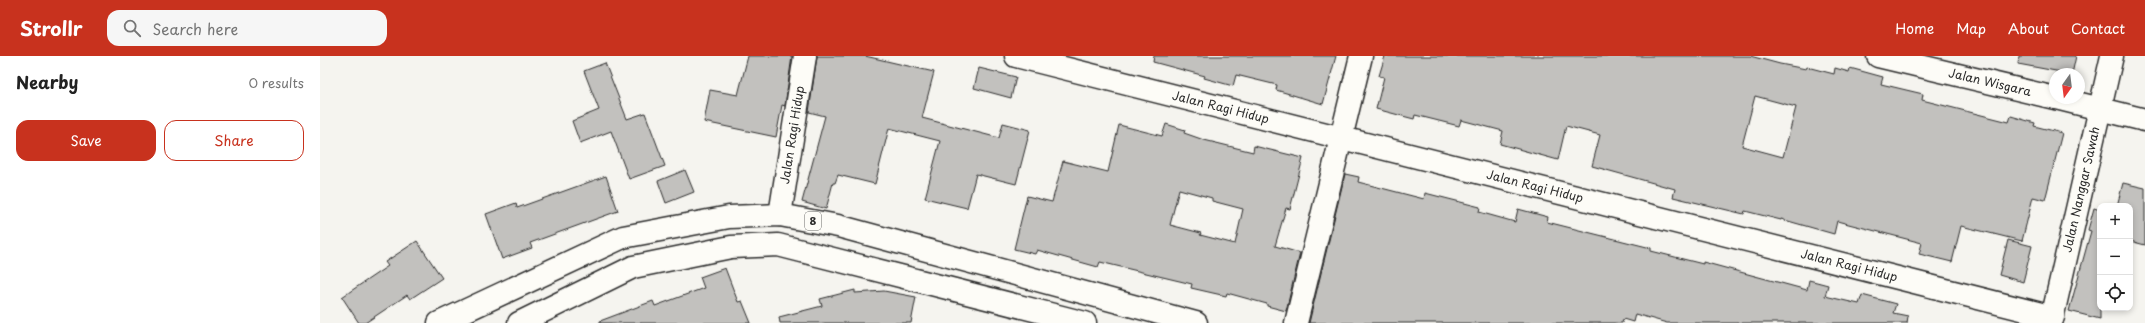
<!DOCTYPE html>
<meta charset="utf-8">
<style>
:root{--surface:#fff;--page:#f6f6f6;--text:#222;--muted:#767676;--line:#e0e0e0;--accent:#c8321e}
body{margin:0;font-family:"Playpen Sans",sans-serif;background:var(--page);color:var(--text)}
.controls{position:absolute;right:12px;bottom:12px;display:grid;overflow:hidden;border-radius:8px;box-shadow:0 2px 6px #0003}
.controls button{width:36px;height:36px;display:grid;place-items:center;padding:0;border:0;border-bottom:1px solid var(--line);background:var(--surface);color:var(--text);font:20px sans-serif}
.compass{position:absolute;left:1729px;top:12px;width:36px;height:36px;border-radius:50%;background:var(--surface);box-shadow:0 2px 6px #0003;rotate:194deg}
.list{margin:0;padding:0;list-style:none}
h2{display:flex;justify-content:space-between;align-items:center;height:52px;margin:0;padding:0 16px;font-size:17px}
h2 small{font-size:13px;font-weight:400;color:var(--muted)}
.actions{display:flex;gap:8px;padding:12px 16px}
.actions a{flex:1;padding:9px 0;border:1px solid var(--accent);border-radius:12px;text-align:center;font-size:14px;color:var(--accent)}
.actions .main{background:var(--accent);color:#fff}
.icon{flex:none;width:22px;height:22px;fill:none;stroke:currentColor;stroke-width:2;stroke-linecap:round;stroke-linejoin:round}
.map{position:relative;flex:none;width:1825px;height:267px;overflow:hidden}
header{display:flex;align-items:center;gap:24px;box-sizing:border-box;height:56px;padding:0 20px;background:var(--accent);color:#fff}
header strong{font-size:19px}
nav{display:flex;gap:22px;margin-inline-start:auto;font-size:14px}
.search{width:280px;height:36px;background:var(--page);display:flex;align-items:center;gap:10px;box-sizing:border-box;padding:0 14px;border-radius:12px;color:var(--muted);font-size:15px}
main{display:flex}
aside{flex:1;background:var(--surface)}
.map>svg:first-child{display:block}
.building{fill:#c2c1be;stroke:#2b2b2b;fill-rule:evenodd}
.lines{fill:none;stroke-linecap:round;stroke-linejoin:round}
.minor-casing{stroke:#2b2b2b;stroke-width:25}
.trunk-casing{stroke:#2b2b2b;stroke-width:25}
.minor{stroke:#fdfcf7;stroke-width:22}
.trunk{stroke:#fdfcf7;stroke-width:22}
.labels{text-anchor:middle;stroke-width:3.5;stroke-linejoin:round;paint-order:stroke}
.shield{fill:#fdfcf7;stroke:#6a6a68;stroke-width:1}
.shield-label{font-size:11px;font-weight:bold;fill:#2b2b2b}
.street-label{font-size:12px;fill:#2b2b2b;stroke:#fdfcf7}
</style>
<header>
<strong>Strollr</strong>
<div class="search"><svg class="icon" aria-label="search" viewBox="0 0 24 24"><circle cx="10" cy="10" r="6"/><path d="M15 15l6 6"/></svg>Search here</div>
<nav><a>Home</a><a>Map</a><a>About</a><a>Contact</a></nav>
</header>
<main>
<aside>
<h2>Nearby<small>0 results</small></h2>
<ul class="list">
</ul>
<div class="actions"><a class="main">Save</a><a>Share</a></div>
</aside>
<div class="map">
<svg width="1825" height="267" viewBox="0 0 1825 267">
<rect width="100%" height="100%" fill="#f5f4ef"/>
<filter id="ink" filterUnits="userSpaceOnUse"><feTurbulence type="fractalNoise" baseFrequency=".025" numOctaves="2"/><feDisplacementMap in="SourceGraphic" scale="8" xChannelSelector="R" yChannelSelector="G"/><feConvolveMatrix kernelMatrix="1 2 1 2 8 2 1 2 1" color-interpolation-filters="sRGB"/></filter>
<g filter="url(#ink)">
<g class="building">
<polygon points="428,0 472,0 465,50 462,49 456,81 384,66 390,34 418,39"/>
<polygon points="497,0 545,0 614,16 602,62 679,82 683,67 710,74 696,128 656,118 647,152 605,142 620,85 569,72 555,128 518,119 515,127 513,127 506,153 482,146 505,60 489,56"/>
<polygon points="834,0 1016,0 1003,48 956,34 957,29 916,19 913,30 884,22 885,20 833,6"/>
<path d="M1065,0H1430L1460,8L1486,13L1487,11L1514,18L1515,12L1529,16L1530,12L1563,21L1561,28L1603,38L1602,44L1689,66L1691,60L1715,67L1714,70L1742,77L1725,144L1713,141L1702,185L1641,170L1632,206L1599,198L1602,187L1517,165L1514,178L1461,163V164L1425,155L1424,158L1353,141L1355,133L1272,110L1280,79L1246,70L1238,104L1180,88L1183,75L1141,64L1139,70L1095,59L1094,63L1056,53L1064,21L1059,20ZM1435,40L1476,51L1463,101L1422,90Z"/>
<polygon points="1699,0 1756,0 1752,18 1698,8"/>
<polygon points="285,7 307,63 325,57 345,110 309,123 291,75 260,87 252,65 279,54 264,15"/>
<polygon points="659,12 696,21 691,42 654,32"/>
<path d="M846,68L865,74L864,77L884,84L933,96L934,90L983,102L970,153L966,152L955,190L980,197L966,255L947,250V248L907,237L906,240L871,232L872,228L780,206L778,211L717,194L715,198L694,193L707,140L732,146L743,105L788,116L799,69L842,80ZM859,133L892,142V145L923,153L915,188L880,179L881,177L850,169Z"/>
<polygon points="365,114 374,136 346,147 338,125"/>
<polygon points="1025,118 1039,121 1038,126 1104,143 1105,137 1160,151 1159,156 1195,166 1198,153 1228,161 1227,166 1331,192 1331,195 1383,208 1383,206 1487,234 1489,224 1508,229 1505,240 1539,248 1542,239 1576,248 1573,257 1588,260 1587,267 1347,267 1315,258 1313,266 1303,263 1302,267 989,267"/>
<polygon points="286,120 298,155 210,187 212,192 182,203 166,158 196,147 197,152"/>
<polygon points="1803,127 1825,132 1825,189 1810,185 1810,150 1797,150"/>
<polygon points="1774,152 1780,154 1780,263 1749,255 1771,175 1768,174"/>
<polygon points="1688,184 1712,190 1703,226 1679,219"/>
<polygon points="97,185 122,222 90,243 87,239 45,267 39,267 22,241 68,210 65,206"/>
<polygon points="405,212 418,246 422,245 431,267 280,267 280,265 333,245 335,250 384,232 380,221"/>
<polygon points="535,234 535,237 564,235 596,241 591,267 460,267 459,261 502,250 500,243"/>
</g>
<g class="lines">
<g class="minor-casing">
<g id="minor">
<path id="s1" d="M696,0L1733,261"/>
<path id="s2" d="M1558,0L1735,42"/>
<polyline points="1736,42 1825,64"/>
<path id="s3" d="M460,159L485,0"/>
<polyline points="976,267 1041,0"/>
<path id="s4" d="M1731,267L1792,0"/>
</g>
</g>
<g class="trunk-casing">
<g id="trunk">
<polyline points="119,267 303,181 409,161 460,159 518,170 876,267"/>
<polyline points="199,267 313,211 411,191 458,189 765,267"/>
</g>
</g>
<use href="#minor" class="minor"/>
<use href="#trunk" class="trunk"/>
</g>
</g>
<g class="labels">
<rect class="shield" x="485" y="156" width="16" height="18" rx="3"/>
<g class="shield-label">
<text x="493" y="169">8</text>
</g>
<g class="street-label">
<text dy="4" stroke="none"><textPath href="#s2" startOffset="115">Jalan Wisgara</textPath></text>
<text dy="4" stroke="none"><textPath href="#s1" startOffset="211">Jalan Ragi Hidup</textPath></text>
<text dy="4" stroke="none"><textPath href="#s3" startOffset="81">Jalan Ragi Hidup</textPath></text>
<text dy="4" stroke="none"><textPath href="#s1" startOffset="535">Jalan Ragi Hidup</textPath></text>
<text dy="4" stroke="none"><textPath href="#s4" startOffset="137">Jalan Nanggar Sawah</textPath></text>
<text dy="4" stroke="none"><textPath href="#s1" startOffset="859">Jalan Ragi Hidup</textPath></text>
</g>
</g>
</svg>
<div class="controls">
<button>+</button>
<button>−</button>
<button><svg class="icon" aria-label="locate" viewBox="0 0 24 24"><circle cx="12" cy="12" r="6"/><path d="M12 2v4M12 18v4M2 12h4M18 12h4"/></svg></button>
</div>
<svg class="compass" viewBox="-18 -18 36 36"><path d="M0-13l5 13h-10z" fill="#e53935"/><path d="M0 13l5-13h-10z" fill="#767676"/></svg>
</div>
</main>
